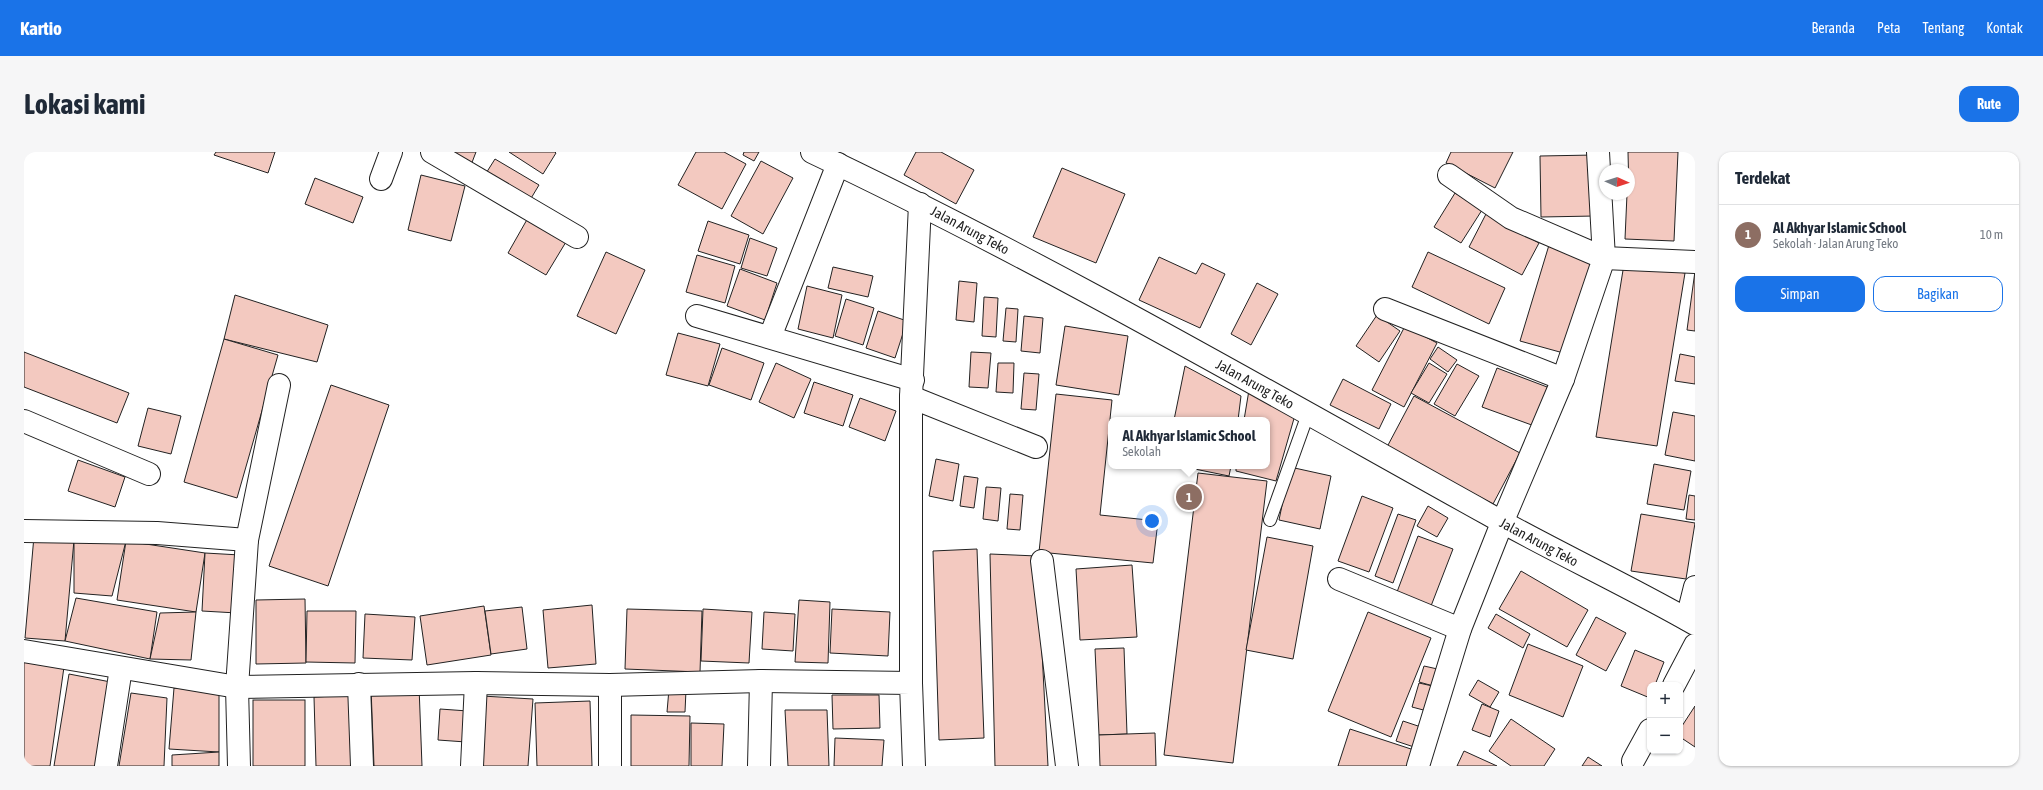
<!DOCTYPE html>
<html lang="id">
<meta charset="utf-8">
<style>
:root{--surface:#fff;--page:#f6f6f7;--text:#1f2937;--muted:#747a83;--line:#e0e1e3;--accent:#1a73e8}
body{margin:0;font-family:"Asap Condensed",sans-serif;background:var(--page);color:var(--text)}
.controls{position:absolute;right:12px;bottom:12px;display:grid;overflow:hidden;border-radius:8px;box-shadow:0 1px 3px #0004}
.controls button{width:36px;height:36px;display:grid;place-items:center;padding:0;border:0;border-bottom:1px solid var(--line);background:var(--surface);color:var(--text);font:20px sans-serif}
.compass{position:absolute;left:1575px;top:12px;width:36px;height:36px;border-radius:50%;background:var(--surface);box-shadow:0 1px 3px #0004;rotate:93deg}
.you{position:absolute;left:1128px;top:369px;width:14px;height:14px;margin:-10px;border:3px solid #fff;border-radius:50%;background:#1a73e8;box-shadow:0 0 0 6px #1a73e833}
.badge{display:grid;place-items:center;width:26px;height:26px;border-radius:50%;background:var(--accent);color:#fff;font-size:13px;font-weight:700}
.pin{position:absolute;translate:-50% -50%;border:2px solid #fff;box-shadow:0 1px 4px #0006}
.popup{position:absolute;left:1084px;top:265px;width:162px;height:52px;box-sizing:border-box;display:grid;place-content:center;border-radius:8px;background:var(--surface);filter:drop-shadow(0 1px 3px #0005);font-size:13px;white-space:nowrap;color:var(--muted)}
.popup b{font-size:15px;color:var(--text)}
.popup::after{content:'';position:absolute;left:50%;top:100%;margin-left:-8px;border:8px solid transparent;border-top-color:var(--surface)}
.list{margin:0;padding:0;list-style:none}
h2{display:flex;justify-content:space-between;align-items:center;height:52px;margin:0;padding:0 16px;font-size:17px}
h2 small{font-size:13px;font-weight:400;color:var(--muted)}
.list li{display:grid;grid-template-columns:26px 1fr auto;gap:12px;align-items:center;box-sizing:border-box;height:60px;padding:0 16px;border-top:1px solid var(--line)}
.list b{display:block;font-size:15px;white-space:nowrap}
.list p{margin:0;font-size:13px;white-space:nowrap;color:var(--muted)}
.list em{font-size:13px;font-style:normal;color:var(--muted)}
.actions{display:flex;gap:8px;padding:12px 16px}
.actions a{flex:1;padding:9px 0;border:1px solid var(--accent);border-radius:12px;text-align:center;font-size:14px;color:var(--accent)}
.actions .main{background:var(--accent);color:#fff}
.map{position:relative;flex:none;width:1671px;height:614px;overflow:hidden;border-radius:12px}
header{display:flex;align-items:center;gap:24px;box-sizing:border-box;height:56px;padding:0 20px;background:var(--accent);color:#fff}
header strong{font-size:19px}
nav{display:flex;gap:22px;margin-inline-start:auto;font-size:14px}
.intro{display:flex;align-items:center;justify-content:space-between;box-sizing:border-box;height:96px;padding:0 24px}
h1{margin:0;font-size:28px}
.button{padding:10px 18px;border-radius:12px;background:var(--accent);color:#fff;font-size:14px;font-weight:700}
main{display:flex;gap:24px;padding:0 24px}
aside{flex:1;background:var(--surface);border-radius:12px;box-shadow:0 1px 3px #0004}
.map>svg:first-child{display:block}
.building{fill:#f3c9c0;stroke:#222}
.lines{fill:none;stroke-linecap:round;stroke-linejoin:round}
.lane-casing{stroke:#222;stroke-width:14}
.street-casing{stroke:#222;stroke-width:24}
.lane{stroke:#fff;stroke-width:12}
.street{stroke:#fff;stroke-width:22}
.labels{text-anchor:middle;stroke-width:3;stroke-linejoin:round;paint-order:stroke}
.street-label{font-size:14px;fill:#222;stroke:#fff}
</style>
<header>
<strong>Kartio</strong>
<nav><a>Beranda</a><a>Peta</a><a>Tentang</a><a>Kontak</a></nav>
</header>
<div class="intro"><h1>Lokasi kami</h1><a class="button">Rute</a></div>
<main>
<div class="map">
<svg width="1671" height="614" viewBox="0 0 1671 614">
<rect width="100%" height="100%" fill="#fff"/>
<g class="building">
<polygon points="192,0 251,0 244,21 190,3"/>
<polygon points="420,0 452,0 447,13"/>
<polygon points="485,0 531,0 532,1 519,22"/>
<polygon points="672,0 700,0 722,12 698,57 654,33"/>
<polygon points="720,0 735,0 730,9 719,3"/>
<polygon points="892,0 917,0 950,18 932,52 880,23"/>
<polygon points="1427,0 1489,0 1471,36 1422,11"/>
<polygon points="1604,0 1654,0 1650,89 1601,87 1603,42 1605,42"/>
<polygon points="1570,3 1571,64 1517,65 1516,4"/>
<polygon points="471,7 515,33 503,53 459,26"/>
<polygon points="737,9 769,26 739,82 707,64"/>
<polygon points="1038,16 1101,42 1072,111 1009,85"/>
<polygon points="397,23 441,34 427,89 384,78"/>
<polygon points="291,26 339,45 329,71 281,52"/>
<polygon points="1431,41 1458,58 1437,91 1410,75"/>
<polygon points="509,57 548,80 522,123 484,101"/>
<polygon points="1462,62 1515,91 1498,123 1445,95"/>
<polygon points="684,69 725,83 716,112 674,99"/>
<polygon points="726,86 753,96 743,124 717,116"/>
<polygon points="1525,93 1571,106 1543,202 1496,189"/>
<polygon points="582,100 621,118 592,182 553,164"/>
<polygon points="1404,100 1481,136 1465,172 1388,135"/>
<polygon points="673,103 711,114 701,151 662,140"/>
<polygon points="1135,105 1172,122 1178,111 1201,122 1176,176 1115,148"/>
<polygon points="1600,112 1661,121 1633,294 1572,285"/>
<polygon points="809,115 849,124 844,145 804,136"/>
<polygon points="716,117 753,131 741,168 703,154"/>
<polygon points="1671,119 1671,179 1663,178"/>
<polygon points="935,129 953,131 950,170 932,168"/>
<polygon points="1233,131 1254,142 1227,193 1207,182"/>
<polygon points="783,134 818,143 809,186 774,177"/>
<polygon points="211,143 304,173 293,210 200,187"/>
<polygon points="960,145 974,146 972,185 958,184"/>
<polygon points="822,147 850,156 839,193 811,184"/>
<polygon points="982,156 994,157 992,190 979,189"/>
<polygon points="854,159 883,169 871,206 842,196"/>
<polygon points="1353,163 1376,179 1355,210 1332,194"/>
<polygon points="1000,164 1019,166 1016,201 997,199"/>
<polygon points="1041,174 1104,184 1095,243 1032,233"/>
<polygon points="1381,174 1413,191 1380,255 1348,238"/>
<polygon points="654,181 696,192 684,234 642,223"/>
<polygon points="200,187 254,203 213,346 160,330"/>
<polygon points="1414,195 1433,208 1424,220 1406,207"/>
<polygon points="698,196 740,211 727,248 685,233"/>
<polygon points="0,200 105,241 93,271 0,235"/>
<polygon points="947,200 967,201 964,236 945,235"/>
<polygon points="1656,202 1671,205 1671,232 1651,229"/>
<polygon points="752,211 787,227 770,266 735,250"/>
<polygon points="974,211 990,211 989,241 972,240"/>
<polygon points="1405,211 1423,222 1405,251 1387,241"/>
<polygon points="1433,212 1455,224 1431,264 1410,252"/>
<polygon points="1161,214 1217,244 1214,268 1150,268"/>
<polygon points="1473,216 1531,238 1516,276 1458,255"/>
<polygon points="1000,221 1015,222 1012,258 997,257"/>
<polygon points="1319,227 1367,252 1355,277 1306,253"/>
<polygon points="790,230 829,243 819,274 780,261"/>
<polygon points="307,233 365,253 304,434 245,414"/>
<polygon points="1225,238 1271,263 1252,329 1212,319 1212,314 1243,314 1243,268 1220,268"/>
<polygon points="1032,242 1088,248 1076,363 1134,369 1129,411 1015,400"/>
<polygon points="1390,244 1496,301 1469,352 1363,295"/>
<polygon points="836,246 872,259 861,289 825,275"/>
<polygon points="124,256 157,264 147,302 114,294"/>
<polygon points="1649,260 1671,264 1671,309 1641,303"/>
<polygon points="912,307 935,312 929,349 905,344"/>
<polygon points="54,308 101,325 91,355 44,339"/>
<polygon points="1630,312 1667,319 1660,358 1623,352"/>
<polygon points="1156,314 1207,314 1205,324"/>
<polygon points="1266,315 1307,324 1296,377 1255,368"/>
<polygon points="1174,321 1243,329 1209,611 1140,603"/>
<polygon points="940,324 954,326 950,356 936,354"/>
<polygon points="962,335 977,336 974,369 959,367"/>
<polygon points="986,342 999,343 996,378 983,377"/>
<polygon points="1665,343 1671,344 1671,368 1662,367"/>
<polygon points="1338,344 1369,356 1345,420 1314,409"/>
<polygon points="1404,354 1424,366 1413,385 1393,374"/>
<polygon points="1374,362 1392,368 1369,431 1351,424"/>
<polygon points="1617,362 1671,371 1662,427 1607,419"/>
<polygon points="10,384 50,388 41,489 1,486"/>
<polygon points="1394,384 1429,397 1407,454 1373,440"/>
<polygon points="1243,385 1289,394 1269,507 1222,498"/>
<polygon points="50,388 102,389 88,444 50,441"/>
<polygon points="102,389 181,401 172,460 93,448"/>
<polygon points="953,397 960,586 915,588 909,399"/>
<polygon points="181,401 216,403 213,461 178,459"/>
<polygon points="966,402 1013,404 1024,614 971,614"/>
<polygon points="1108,413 1113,485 1056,488 1052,417"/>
<polygon points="1497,419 1564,458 1543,495 1475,457"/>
<polygon points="52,446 133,460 126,507 41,489"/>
<polygon points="281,447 282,511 232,512 232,448"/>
<polygon points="775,448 806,450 804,511 771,510"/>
<polygon points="568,453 572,512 524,516 519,458"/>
<polygon points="460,454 467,503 403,513 396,464"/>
<polygon points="498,455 503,497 467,502 461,459"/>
<polygon points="603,457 678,459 676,520 601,517"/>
<polygon points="679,457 728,460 725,511 677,509"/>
<polygon points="808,457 866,460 864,504 806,501"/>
<polygon points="283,459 332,459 331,511 282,510"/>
<polygon points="172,460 167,508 126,507 136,461"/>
<polygon points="740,460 771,462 769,499 738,497"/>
<polygon points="1344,460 1407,486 1367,585 1304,559"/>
<polygon points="341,462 391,465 388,508 339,506"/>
<polygon points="1472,462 1506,482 1499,496 1464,476"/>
<polygon points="1572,465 1602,481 1582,519 1552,503"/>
<polygon points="1504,492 1559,514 1539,565 1485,543"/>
<polygon points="1100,496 1103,582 1075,583 1071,497"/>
<polygon points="1611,498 1640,510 1631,533 1626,533 1626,546 1597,534"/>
<polygon points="0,510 40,515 26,614 0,614"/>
<polygon points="1400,514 1418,518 1413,535 1395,530"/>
<polygon points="45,522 92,531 78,614 30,614"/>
<polygon points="1454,528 1475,540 1466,555 1445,543"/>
<polygon points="1395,531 1413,535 1407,560 1388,555"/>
<polygon points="395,534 398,614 350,614 347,536"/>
<polygon points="150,536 195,540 195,600 145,597"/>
<polygon points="645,537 662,538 661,560 643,560"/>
<polygon points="107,541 143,546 140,614 95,614"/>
<polygon points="332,543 333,614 292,614 290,545"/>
<polygon points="808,543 855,543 856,576 809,577"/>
<polygon points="458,544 509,547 504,614 453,614"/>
<rect x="229" y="548" width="52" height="66"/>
<polygon points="566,549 568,614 513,614 511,551"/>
<polygon points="1458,552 1475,559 1466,585 1448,578"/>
<polygon points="1671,554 1671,595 1656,585 1656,577"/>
<polygon points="416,557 444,559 442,590 414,588"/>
<polygon points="761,558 803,558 805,614 764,614"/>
<polygon points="607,563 666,564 665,614 607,614"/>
<polygon points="1487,567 1531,597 1520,614 1487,614 1465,599"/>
<polygon points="1379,569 1400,576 1393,596 1372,589"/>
<polygon points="667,571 700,572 698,614 667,614"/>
<polygon points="1326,577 1390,598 1385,614 1314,614"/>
<polygon points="1131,581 1132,614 1076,614 1075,583"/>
<polygon points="811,586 860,588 858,614 810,614"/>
<polygon points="1440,599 1473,614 1433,614"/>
<polygon points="195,600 195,614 148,614 148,603"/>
<polygon points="1564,605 1578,614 1558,614"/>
</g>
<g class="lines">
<g class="lane-casing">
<polyline id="lane" points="1246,368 1284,262"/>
</g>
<g class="street-casing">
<g id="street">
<polyline points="408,0 553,85"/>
<path d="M788,0C1018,109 1239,237 1462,361C1531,400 1603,433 1671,472"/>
<polyline points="1574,0 1580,106 1671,110"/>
<polyline points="357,27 367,0"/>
<polyline points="1361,157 1539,227"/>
<polyline points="673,164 889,228"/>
<polyline points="746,185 814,12"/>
<polyline points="887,245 1012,295"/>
<polyline points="0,269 125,322"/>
<polyline points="0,379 133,381 223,388"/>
<polyline points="1018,409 1043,614"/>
<polyline points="1315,427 1436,477"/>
<polyline points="1663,467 1671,435"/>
<polyline points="0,499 213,535 452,531 586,533 737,529 887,531 890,614"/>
<polyline points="887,531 887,245 896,52"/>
<polyline points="335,532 338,614"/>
<polyline points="586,533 586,614"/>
<polyline points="1650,533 1671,493"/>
<polyline points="1609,609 1626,578"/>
<polyline points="82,614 97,516"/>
<polyline points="215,614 213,535 223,388 255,233"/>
<polyline points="448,614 452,531"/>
<polyline points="735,614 737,529"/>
<polyline points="1394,614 1436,477 1478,371 1539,227 1580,106 1487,66 1425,23"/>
</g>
</g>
<use href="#lane" class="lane"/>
<use href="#street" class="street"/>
</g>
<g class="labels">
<g class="street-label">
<text transform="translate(946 78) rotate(28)" y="5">Jalan Arung Teko</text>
<text transform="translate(1231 232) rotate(29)" y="5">Jalan Arung Teko</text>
<text transform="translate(1515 390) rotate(28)" y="5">Jalan Arung Teko</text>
</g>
</g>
</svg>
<div class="controls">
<button>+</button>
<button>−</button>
</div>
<svg class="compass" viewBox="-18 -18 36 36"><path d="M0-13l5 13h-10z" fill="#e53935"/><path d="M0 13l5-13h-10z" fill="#747a83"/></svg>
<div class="you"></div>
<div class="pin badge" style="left:1165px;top:345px;background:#8d6e63">1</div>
<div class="popup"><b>Al Akhyar Islamic School</b>Sekolah</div>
</div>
<aside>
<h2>Terdekat<small></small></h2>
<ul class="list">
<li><span class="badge" style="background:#8d6e63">1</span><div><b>Al Akhyar Islamic School</b><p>Sekolah · Jalan Arung Teko</p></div><em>10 m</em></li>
</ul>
<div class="actions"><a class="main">Simpan</a><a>Bagikan</a></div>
</aside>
</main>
